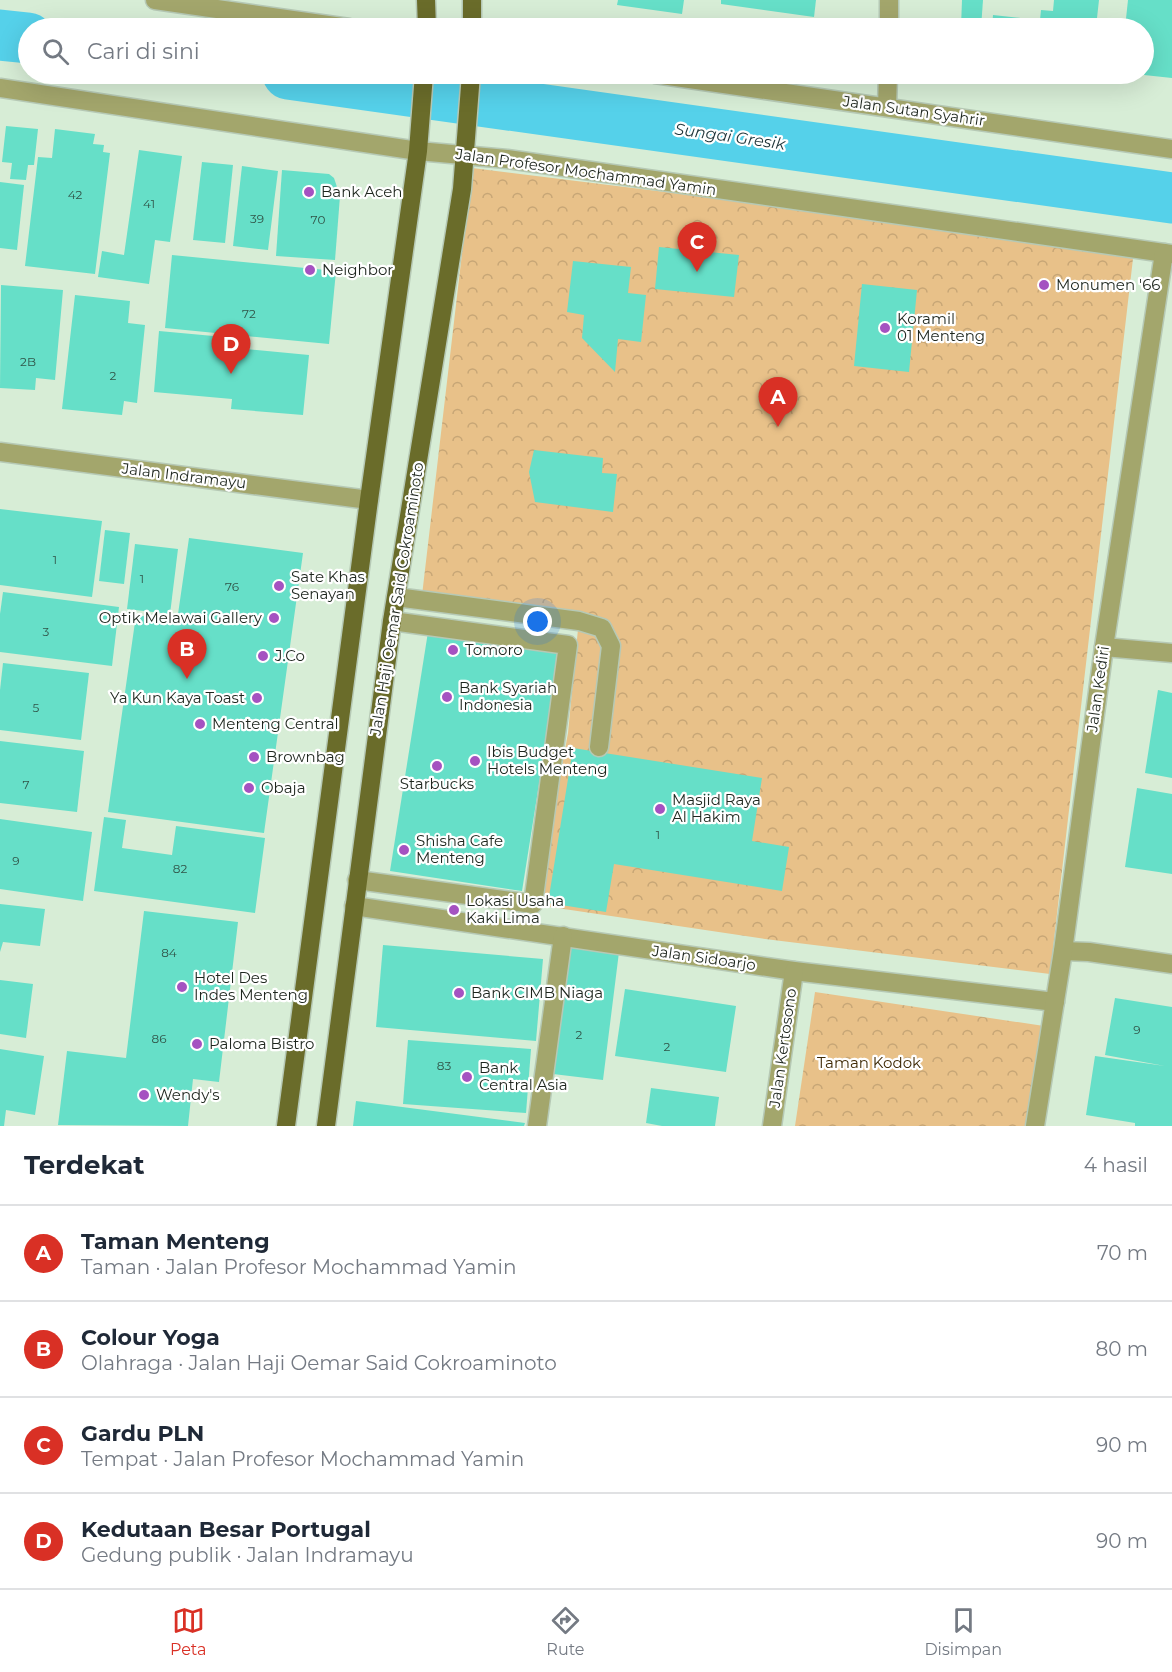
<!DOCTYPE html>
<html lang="id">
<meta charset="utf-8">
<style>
:root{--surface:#fff;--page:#f2f2f3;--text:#1f2937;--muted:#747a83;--line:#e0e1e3;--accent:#d93025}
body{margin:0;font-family:Montserrat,sans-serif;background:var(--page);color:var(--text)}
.you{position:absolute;left:538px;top:622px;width:21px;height:21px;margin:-15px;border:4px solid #fff;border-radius:50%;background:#1a73e8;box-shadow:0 0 0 9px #1a73e833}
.badge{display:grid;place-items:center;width:39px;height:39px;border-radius:50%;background:var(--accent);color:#fff;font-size:20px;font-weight:700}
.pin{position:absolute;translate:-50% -50px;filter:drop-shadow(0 2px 3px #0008)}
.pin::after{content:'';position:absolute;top:32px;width:21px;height:18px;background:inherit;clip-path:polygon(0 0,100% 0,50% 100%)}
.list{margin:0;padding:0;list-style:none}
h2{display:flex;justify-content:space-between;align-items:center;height:78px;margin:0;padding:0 24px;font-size:26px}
h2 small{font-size:20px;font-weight:400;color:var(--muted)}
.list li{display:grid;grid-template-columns:39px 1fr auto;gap:18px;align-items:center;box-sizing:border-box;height:96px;padding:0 24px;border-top:2px solid var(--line)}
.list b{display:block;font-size:22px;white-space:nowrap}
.list p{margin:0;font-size:20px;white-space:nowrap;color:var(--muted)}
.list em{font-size:20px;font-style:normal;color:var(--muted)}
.icon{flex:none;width:33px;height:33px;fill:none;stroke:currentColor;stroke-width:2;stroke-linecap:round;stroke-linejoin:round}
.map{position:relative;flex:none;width:1172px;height:1126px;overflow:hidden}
.search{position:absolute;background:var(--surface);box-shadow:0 6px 24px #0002;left:18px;right:18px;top:18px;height:66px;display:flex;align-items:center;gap:15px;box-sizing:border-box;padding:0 21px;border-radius:33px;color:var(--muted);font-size:22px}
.sheet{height:462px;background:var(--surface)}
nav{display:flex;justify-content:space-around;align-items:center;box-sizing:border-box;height:84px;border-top:2px solid var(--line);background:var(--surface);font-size:16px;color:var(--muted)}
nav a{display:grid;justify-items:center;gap:3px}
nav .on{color:var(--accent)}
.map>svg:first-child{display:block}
.park{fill:url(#park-crowns)}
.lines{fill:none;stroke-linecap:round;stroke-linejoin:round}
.river{stroke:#55d1ea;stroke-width:51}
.building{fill:#66dfc8}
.minor-casing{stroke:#b6c9b5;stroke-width:21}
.major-casing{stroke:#b6c9b5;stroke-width:21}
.minor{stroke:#a3a66c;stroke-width:18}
.major{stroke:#6a6c2a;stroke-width:18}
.poi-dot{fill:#a552c1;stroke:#fff;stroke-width:2}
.labels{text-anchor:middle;stroke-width:4.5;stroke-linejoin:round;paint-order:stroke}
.number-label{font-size:12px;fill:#305448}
.street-label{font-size:15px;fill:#1e261e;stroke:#fff}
.poi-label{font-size:15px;fill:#1e261e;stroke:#fff;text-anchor:start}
.park-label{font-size:15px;fill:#3f2a06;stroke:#fff}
.water-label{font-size:16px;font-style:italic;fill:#1e3439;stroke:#fff}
</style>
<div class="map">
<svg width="1172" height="1126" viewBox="0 0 1172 1126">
<defs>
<pattern id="park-crowns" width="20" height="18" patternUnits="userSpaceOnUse" patternTransform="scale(1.5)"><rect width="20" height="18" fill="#e8c189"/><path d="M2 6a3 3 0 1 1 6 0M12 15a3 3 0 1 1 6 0" fill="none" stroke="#c7a676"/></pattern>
</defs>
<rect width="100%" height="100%" fill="#d7edd6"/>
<g class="park">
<polygon points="472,168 1134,250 1050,974 765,939 537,905 568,733 578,629 421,604"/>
<polygon points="815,992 1044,1026 1028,1126 795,1126"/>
</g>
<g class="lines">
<g class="river">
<polyline points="0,35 28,38"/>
<polyline points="288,74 1172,198"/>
</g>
</g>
<g class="building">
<polygon points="618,0 684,0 682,14 617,5"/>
<polygon points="721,0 816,0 814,17 721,4"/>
<polygon points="962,0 983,0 981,28 961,27"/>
<polygon points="1054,0 1099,0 1096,27 1072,24 1072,28 992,28 993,15 1040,20 1041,10 1053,11"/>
<polygon points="1128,0 1172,0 1172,78 1144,75 1144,28 1125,28"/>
<polygon points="6,126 38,129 34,165 28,165 26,180 10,179 12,163 2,162"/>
<polygon points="55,129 95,134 93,144 104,145 103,152 110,153 95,274 25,266 38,157 52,158"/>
<polygon points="139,150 182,156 170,242 155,240 149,284 98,277 102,251 124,255"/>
<polygon points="202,162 233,165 225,243 193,240"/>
<polygon points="242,166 278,171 268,250 233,246"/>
<polygon points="282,170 329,174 334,178 340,196 335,260 276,256"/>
<polygon points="0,182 24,185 17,250 0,248"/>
<polygon points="659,247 739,255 734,297 655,289"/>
<polygon points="172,255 336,271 329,344 165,328"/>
<polygon points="573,261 631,267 628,293 646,295 641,342 618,339 615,372 582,338 584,315 567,312"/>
<polygon points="862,284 917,290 909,372 854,366"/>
<polygon points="1,285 63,290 55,380 36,378 35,390 0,388"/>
<polygon points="75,295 130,301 128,323 145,325 137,403 124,401 122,415 62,409"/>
<polygon points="159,331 246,339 245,349 309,355 303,415 231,409 232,399 154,392"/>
<polygon points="534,450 603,458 602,473 617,474 613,512 535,502 529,472"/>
<polygon points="0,509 102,521 92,597 0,585"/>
<polygon points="105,530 130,533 124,584 99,581"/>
<polygon points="189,538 303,553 264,833 108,812 136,615 177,621"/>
<polygon points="135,544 178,549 170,614 127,609"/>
<polygon points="3,592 119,607 112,666 0,652 0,614"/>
<polygon points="428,632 560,652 522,891 390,871"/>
<polygon points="3,663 89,673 81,740 0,730 0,690"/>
<polygon points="1158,690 1172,693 1172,778 1145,773"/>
<polygon points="0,741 84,751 77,812 0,803"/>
<polygon points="573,748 762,778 752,841 789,847 782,891 614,864 606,912 548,903"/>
<polygon points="1137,788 1172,794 1172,874 1125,867"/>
<polygon points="104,817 126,820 122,848 172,855 176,826 265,838 255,913 94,891"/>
<polygon points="0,819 92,832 83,901 0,889"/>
<polygon points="0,904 45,909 40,946 3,942 0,952"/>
<polygon points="144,911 238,922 219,1082 193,1079 188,1126 58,1125 67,1051 126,1058"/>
<polygon points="383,945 543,959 536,1041 376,1027"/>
<polygon points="569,946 619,952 603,1080 553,1074"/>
<polygon points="0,980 33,984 26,1038 0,1034"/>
<polygon points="625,989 736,1006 726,1072 615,1056"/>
<polygon points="1115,998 1172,1007 1172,1126 1135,1126 1135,1123 1086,1115 1095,1056 1165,1066 1105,1055"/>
<polygon points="408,1040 531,1049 526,1113 403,1104"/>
<polygon points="0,1049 44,1056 35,1115 6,1110 4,1126 0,1126"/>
<polygon points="651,1088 719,1097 715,1126 662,1126 646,1123"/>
<polygon points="356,1101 525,1123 524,1126 353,1126"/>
</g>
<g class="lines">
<g class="minor-casing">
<g id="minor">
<polyline points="155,0 349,28"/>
<polyline points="889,28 889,0"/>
<polyline points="655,74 1172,149"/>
<polyline points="0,88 418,151 507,159 1172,254"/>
<polyline points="887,107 888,74"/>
<polyline points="0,452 369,500"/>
<polyline points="396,597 579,621 602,628 611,646 599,747"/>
<polyline points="1104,647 1172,653"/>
<polyline points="357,880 533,904 568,645 392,621"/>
<polyline points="354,906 794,971 1055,1002"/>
<polyline points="1063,951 1089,952 1172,964"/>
<polyline points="537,1126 563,936"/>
<polyline points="772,1126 794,971"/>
<polyline points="1035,1126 1063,951 1104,647 1164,253"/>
</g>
</g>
<g class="major-casing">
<g id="major">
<polyline points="426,0 427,28"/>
<polyline points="472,0 472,28"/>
<polyline points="286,1126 369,500 418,151 424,74"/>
<polyline points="326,1126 392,621 462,189 471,74"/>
</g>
</g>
<use href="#minor" class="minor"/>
<use href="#major" class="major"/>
</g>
<g class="poi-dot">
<circle cx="309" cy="192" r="6"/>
<circle cx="310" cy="270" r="6"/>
<circle cx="1044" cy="285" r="6"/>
<circle cx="885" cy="328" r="6"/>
<circle cx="279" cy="586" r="6"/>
<circle cx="274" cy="618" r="6"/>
<circle cx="453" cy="650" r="6"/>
<circle cx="263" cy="656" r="6"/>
<circle cx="447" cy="697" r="6"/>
<circle cx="257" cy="698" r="6"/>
<circle cx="200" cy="724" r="6"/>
<circle cx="254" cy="757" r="6"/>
<circle cx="475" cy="761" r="6"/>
<circle cx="437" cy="766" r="6"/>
<circle cx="249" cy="788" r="6"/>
<circle cx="660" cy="809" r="6"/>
<circle cx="404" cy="850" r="6"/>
<circle cx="454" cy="910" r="6"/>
<circle cx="182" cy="987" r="6"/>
<circle cx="459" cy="993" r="6"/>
<circle cx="197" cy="1044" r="6"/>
<circle cx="467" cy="1077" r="6"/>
<circle cx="144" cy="1095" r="6"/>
</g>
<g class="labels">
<g class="number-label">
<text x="75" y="199">42</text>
<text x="149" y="208">41</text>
<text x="257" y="223">39</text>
<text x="318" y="224">70</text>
<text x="249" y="318">72</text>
<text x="28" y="366">2B</text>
<text x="113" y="380">2</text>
<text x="55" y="564">1</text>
<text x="142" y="583">1</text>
<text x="232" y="591">76</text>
<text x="46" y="636">3</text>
<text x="36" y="712">5</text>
<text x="26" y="789">7</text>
<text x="658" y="839">1</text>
<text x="16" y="865">9</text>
<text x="180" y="873">82</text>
<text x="169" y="957">84</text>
<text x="1137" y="1034">9</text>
<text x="579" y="1039">2</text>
<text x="159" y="1043">86</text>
<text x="667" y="1051">2</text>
<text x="444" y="1070">83</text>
</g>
<g class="street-label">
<text transform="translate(914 111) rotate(8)" y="5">Jalan Sutan Syahrir</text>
<text transform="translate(586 172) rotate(8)" y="5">Jalan Profesor Mochammad Yamin</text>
<text transform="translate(184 476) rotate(7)" y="5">Jalan Indramayu</text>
<text transform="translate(397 599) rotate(-81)" y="5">Jalan Haji Oemar Said Cokroaminoto</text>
<text transform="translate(1098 689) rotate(-82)" y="5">Jalan Kediri</text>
<text transform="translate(704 958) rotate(8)" y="5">Jalan Sidoarjo</text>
<text transform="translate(783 1048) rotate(-82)" y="5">Jalan Kertosono</text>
</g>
<g class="poi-label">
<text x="321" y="197">Bank Aceh</text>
<text x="322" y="275">Neighbor</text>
<text x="1056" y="290">Monumen '66</text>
<text x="897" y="324">Koramil<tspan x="897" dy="17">01 Menteng</tspan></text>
<text x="291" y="582">Sate Khas<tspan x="291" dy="17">Senayan</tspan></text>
<text x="262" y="623" text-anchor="end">Optik Melawai Gallery</text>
<text x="465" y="655">Tomoro</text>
<text x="275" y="661">J.Co</text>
<text x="459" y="693">Bank Syariah<tspan x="459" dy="17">Indonesia</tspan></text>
<text x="245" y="703" text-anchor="end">Ya Kun Kaya Toast</text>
<text x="212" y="729">Menteng Central</text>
<text x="487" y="757">Ibis Budget<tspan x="487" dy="17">Hotels Menteng</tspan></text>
<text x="266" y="762">Brownbag</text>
<text x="437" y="789" text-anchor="middle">Starbucks</text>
<text x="261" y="793">Obaja</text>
<text x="672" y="805">Masjid Raya<tspan x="672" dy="17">Al Hakim</tspan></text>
<text x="416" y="846">Shisha Cafe<tspan x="416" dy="17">Menteng</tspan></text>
<text x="466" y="906">Lokasi Usaha<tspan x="466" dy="17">Kaki Lima</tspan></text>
<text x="194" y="983">Hotel Des<tspan x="194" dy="17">Indes Menteng</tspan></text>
<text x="471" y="998">Bank CIMB Niaga</text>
<text x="209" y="1049">Paloma Bistro</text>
<text x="479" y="1073">Bank<tspan x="479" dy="17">Central Asia</tspan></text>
<text x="156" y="1100">Wendy's</text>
</g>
<g class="park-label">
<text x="869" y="1068">Taman Kodok</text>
</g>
<g class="water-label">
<text transform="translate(730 136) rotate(8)" y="6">Sungai Gresik</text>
</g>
</g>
</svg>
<div class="you"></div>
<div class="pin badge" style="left:778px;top:427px">A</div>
<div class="pin badge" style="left:187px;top:679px">B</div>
<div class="pin badge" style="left:697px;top:272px">C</div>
<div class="pin badge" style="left:231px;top:374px">D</div>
<div class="search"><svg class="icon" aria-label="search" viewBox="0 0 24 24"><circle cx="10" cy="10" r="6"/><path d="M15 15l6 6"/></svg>Cari di sini</div>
</div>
<section class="sheet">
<h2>Terdekat<small>4 hasil</small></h2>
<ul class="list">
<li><span class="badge">A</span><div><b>Taman Menteng</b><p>Taman · Jalan Profesor Mochammad Yamin</p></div><em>70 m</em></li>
<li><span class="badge">B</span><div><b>Colour Yoga</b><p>Olahraga · Jalan Haji Oemar Said Cokroaminoto</p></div><em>80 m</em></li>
<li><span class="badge">C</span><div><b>Gardu PLN</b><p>Tempat · Jalan Profesor Mochammad Yamin</p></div><em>90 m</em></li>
<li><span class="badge">D</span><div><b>Kedutaan Besar Portugal</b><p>Gedung publik · Jalan Indramayu</p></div><em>90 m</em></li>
</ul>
</section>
<nav>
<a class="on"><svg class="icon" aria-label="map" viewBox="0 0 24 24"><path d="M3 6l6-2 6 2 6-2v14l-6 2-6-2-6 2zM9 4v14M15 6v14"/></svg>Peta</a>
<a><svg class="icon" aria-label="directions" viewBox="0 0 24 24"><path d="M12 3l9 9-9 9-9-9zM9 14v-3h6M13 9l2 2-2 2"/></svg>Rute</a>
<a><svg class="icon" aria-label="saved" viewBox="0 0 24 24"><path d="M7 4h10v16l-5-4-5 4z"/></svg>Disimpan</a>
</nav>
